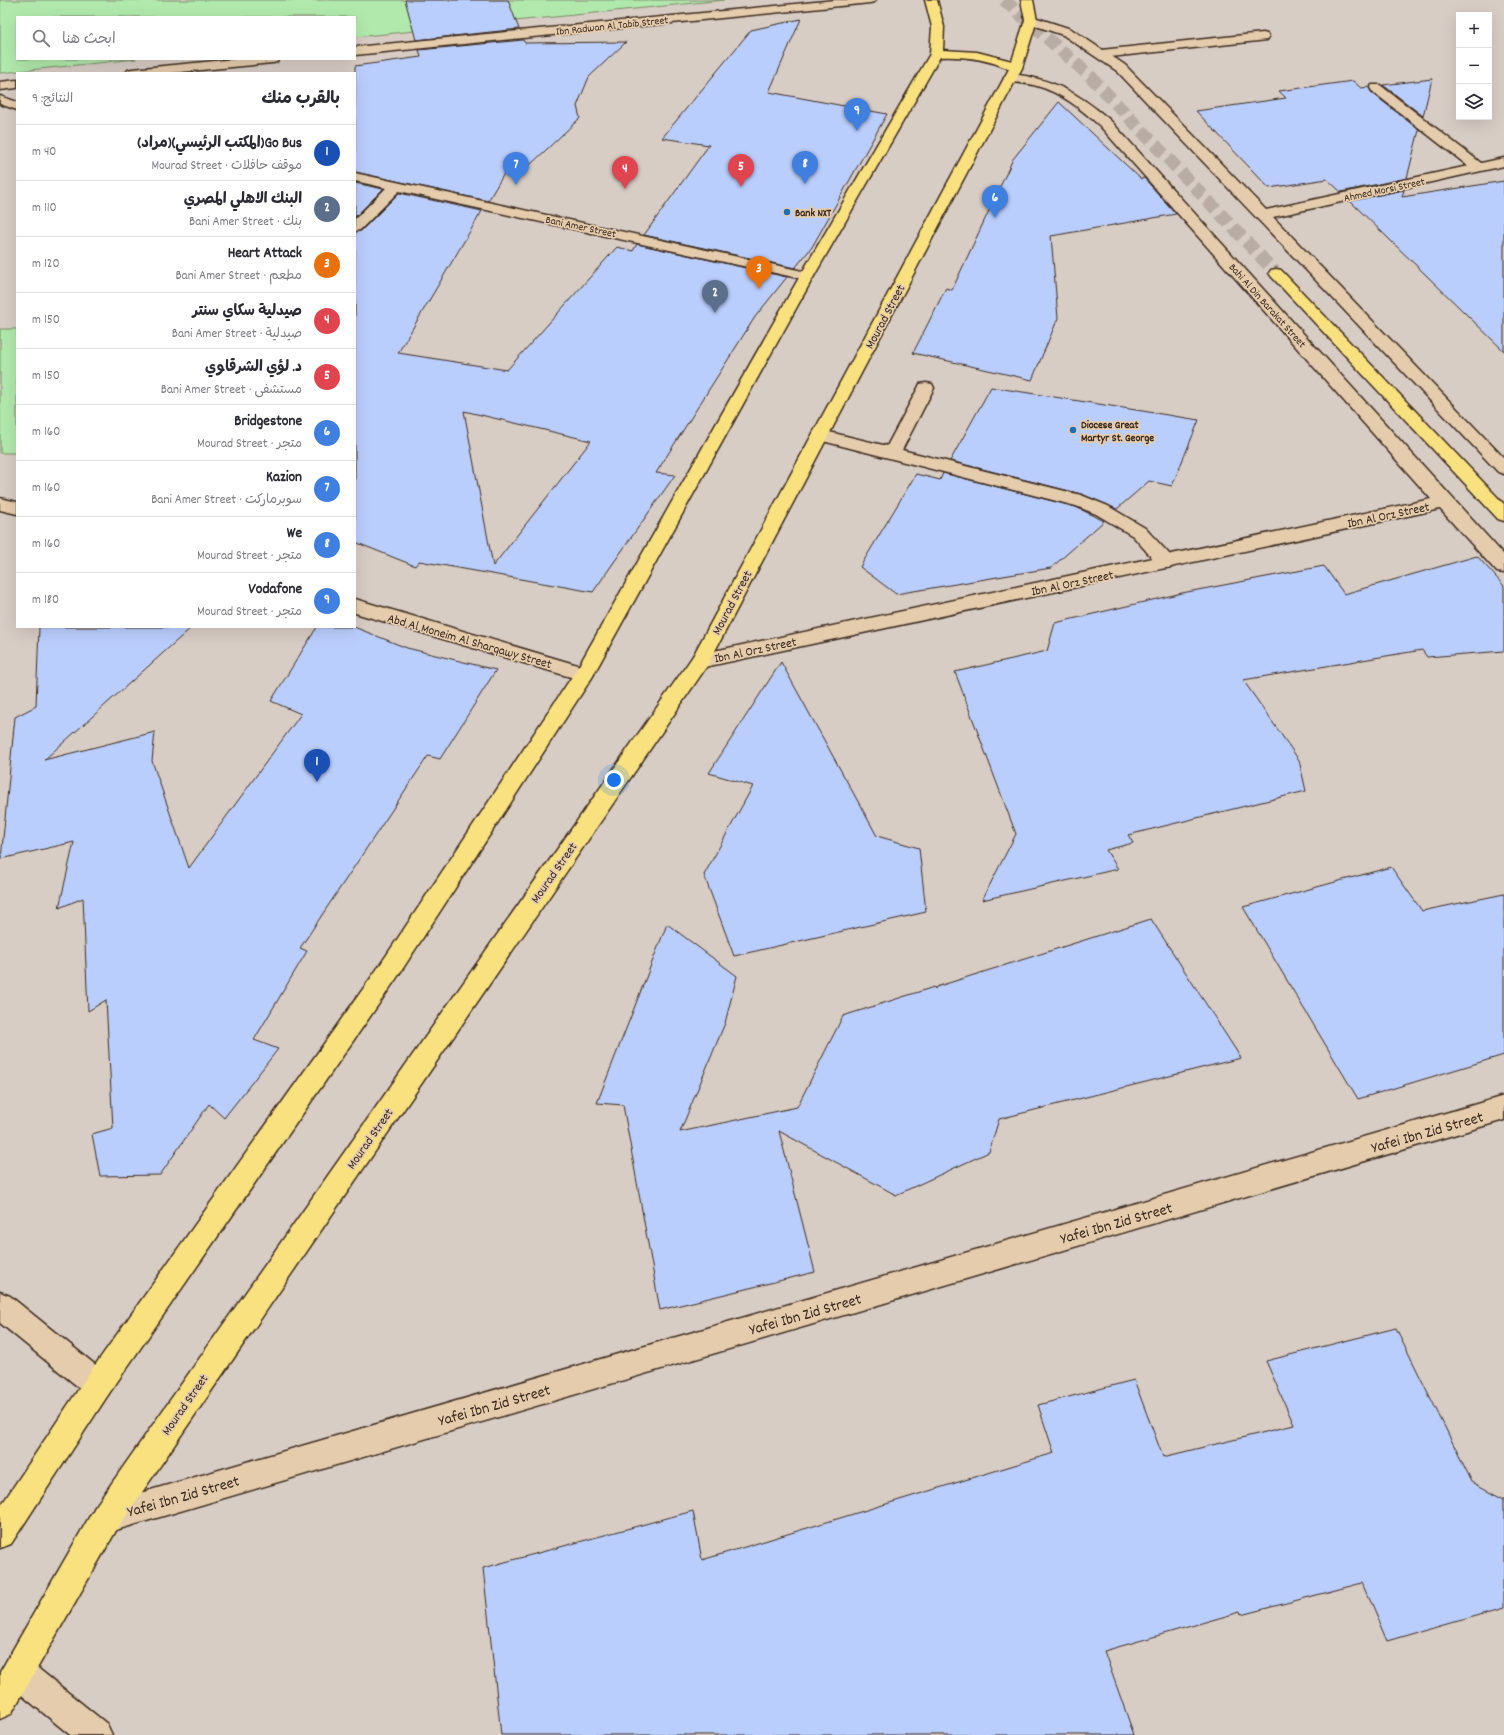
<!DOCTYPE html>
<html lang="ar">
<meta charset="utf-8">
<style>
:root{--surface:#fff;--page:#f7f7f7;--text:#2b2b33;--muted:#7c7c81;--line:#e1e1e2;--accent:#1f6fb2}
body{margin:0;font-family:Dekko,"Playpen Sans Arabic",sans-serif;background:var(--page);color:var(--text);direction:rtl}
.controls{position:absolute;right:12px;top:12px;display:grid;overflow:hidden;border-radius:0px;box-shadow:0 4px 16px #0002}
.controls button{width:36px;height:36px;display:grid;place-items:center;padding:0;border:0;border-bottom:1px solid var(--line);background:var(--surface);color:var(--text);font:20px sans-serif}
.you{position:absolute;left:614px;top:780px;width:14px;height:14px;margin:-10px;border:3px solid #fff;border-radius:50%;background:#1a73e8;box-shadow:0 0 0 6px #1a73e833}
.badge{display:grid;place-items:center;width:26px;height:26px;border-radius:50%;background:var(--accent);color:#fff;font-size:13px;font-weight:700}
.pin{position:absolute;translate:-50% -33px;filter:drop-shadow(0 1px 2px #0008)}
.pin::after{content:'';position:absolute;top:21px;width:14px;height:12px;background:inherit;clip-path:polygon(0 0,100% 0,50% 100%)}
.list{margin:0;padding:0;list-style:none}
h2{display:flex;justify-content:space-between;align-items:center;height:52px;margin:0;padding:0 16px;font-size:17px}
h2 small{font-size:13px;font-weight:400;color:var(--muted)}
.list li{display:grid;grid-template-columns:26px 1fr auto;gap:12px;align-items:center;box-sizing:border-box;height:56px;padding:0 16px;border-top:1px solid var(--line)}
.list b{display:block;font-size:15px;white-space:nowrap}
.list p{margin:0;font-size:13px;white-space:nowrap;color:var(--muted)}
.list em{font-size:13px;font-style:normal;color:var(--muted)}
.icon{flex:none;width:22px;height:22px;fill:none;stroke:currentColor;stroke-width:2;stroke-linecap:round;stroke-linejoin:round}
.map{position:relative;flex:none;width:1504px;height:1735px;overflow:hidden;direction:ltr}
.search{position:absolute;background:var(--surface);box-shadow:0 4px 16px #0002;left:16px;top:16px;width:340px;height:44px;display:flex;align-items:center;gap:10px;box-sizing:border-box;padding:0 14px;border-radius:0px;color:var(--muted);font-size:15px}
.panel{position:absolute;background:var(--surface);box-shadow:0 4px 16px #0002;left:16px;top:72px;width:340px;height:556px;border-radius:0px;direction:rtl}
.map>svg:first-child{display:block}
.green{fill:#b1e9ac;stroke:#768a65}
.building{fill:#bacefe;stroke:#3b2a1e;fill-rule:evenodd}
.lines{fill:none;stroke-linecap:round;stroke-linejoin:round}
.primary-tunnel{stroke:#b9aca4;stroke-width:13;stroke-dasharray:13 6;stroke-linecap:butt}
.service-casing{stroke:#3b2a1e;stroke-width:3}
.minor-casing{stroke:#3b2a1e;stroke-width:3}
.primary-casing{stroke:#3b2a1e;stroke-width:3}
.service{fill:#e5ccad;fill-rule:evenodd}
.minor{fill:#e5ccad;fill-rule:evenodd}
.primary{fill:#fae180;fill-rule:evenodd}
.poi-dot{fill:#1f6fb2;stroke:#e5ccad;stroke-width:1.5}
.labels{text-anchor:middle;stroke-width:3.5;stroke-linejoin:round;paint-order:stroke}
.far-street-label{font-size:11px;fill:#3b2a1e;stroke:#e5ccad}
.far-poi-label{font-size:11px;font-weight:bold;fill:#3b2a1e;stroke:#e5ccad;text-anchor:start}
.street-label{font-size:13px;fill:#3b2a1e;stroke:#e5ccad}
.near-street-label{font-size:16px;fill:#3b2a1e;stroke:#e5ccad}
</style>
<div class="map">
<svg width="1504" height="1735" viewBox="0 0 1504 1735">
<rect width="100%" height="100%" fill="#d8cdc5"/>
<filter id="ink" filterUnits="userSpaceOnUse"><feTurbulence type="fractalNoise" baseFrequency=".025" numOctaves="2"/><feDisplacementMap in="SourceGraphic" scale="8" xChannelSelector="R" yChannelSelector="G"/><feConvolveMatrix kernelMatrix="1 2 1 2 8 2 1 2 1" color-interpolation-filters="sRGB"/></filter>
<g filter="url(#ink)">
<g class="green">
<polygon points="0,0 724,0 355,37 355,17 17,17 17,59 136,59 0,73"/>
<rect x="0" y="329" width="17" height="124"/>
</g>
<g class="building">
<polygon points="405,0 508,0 519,29 416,40"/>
<polygon points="801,19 769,92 887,114 812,247 795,268 644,235 709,145 662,138 751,30"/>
<polygon points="523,40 525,43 626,42 589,77 577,106 580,118 530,165 509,165 488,201 355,172 355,66 421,57 419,50"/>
<polygon points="1432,79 1423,116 1383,85"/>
<polygon points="1353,81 1361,88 1369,87 1371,92 1419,130 1407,178 1341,192 1327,179 1269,188 1196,111 1286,98 1279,91"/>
<polygon points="1059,102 1141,179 1144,178 1176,214 1051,236 1058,318 1032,380 913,353 946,288 952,290 1013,159"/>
<polygon points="1504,181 1504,351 1350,201 1404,190 1402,197"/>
<polygon points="355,183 383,189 355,217"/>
<path d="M399,193L482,211L398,353L507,370L617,247L633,251L637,244L787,277L755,317L656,473L675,475L593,592L419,561L415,566L355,542V232L361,231ZM464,411L591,441L493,566Z"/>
<polygon points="991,387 1199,420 1172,486 1149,481 1117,509 1081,494 950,461"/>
<polygon points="943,473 1076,507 1104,521 1051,568 896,594 860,567 916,474 940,480"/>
<polygon points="1477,556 1504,586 1504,651 1427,657 1422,650 1243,680 1299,760 1306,791 1128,835 1133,843 1106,850 1118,869 982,900 1016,834 955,672 1047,651 1055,623 1182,593 1324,566 1344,594"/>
<polygon points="39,627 192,627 44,760 155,732 152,761 189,868 301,714 271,701 317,627 354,627 407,648 496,670 440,759 428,756 300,948 307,951 254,1040 278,1049 224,1118 209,1104 160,1175 100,1176 92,1134 113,1128 106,1000 88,1011 83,898 59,908 74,842 1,859 15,717 36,706"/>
<polygon points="781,662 877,836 919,848 926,912 734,956 704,875 753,786 709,773"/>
<polygon points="1391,867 1422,911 1504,894 1504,1055 1358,1099 1243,907"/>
<polygon points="1151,919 1241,1058 999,1119 989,1152 896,1195 779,1131 815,1272 660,1310 623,1105 597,1103 667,924 737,976 725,1023 680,1132 797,1107 843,1016 934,987 935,989 936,987"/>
<polygon points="1396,1328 1472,1482 1504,1499 1504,1607 1387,1641 1362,1583 1241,1615 1240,1612 1104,1651 1134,1735 501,1735 483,1568 693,1511 702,1560 1054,1453 1038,1405 1134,1380 1163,1457 1294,1425 1266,1361"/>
</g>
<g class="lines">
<polyline class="primary-tunnel" points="1004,0 1090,76 1276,273"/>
<g class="service-casing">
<g id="service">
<polygon points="1263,33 1267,34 1269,37 1267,40 1101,58 1097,57 1095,54 1097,51 1101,50"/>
<polygon points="926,383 932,384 934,388 902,450 1081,495 1108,506 1145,528 1172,557 1175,562 1172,567 1166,568 1160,567 1133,536 1096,514 1076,506 815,439 813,435 815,431 821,430 887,446 918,388 920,384"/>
</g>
</g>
<g class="minor-casing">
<g id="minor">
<polygon points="835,0 876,0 874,2 870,3 355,55 355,47"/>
<polygon points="1031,16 1071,29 1125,65 1266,210 1468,166 1372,91 1370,88 1372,85 1380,85 1481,163 1504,158 1504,166 1273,217 1504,458 1504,474 1498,472 1117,71 1063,35 1027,23 1025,20 1027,17"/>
<polygon points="236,59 279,59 277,62 273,63 170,73 126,73 128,70 132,69"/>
<path d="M1010,74C1052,78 1078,93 1110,120L1504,555V573L1497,572L1440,509L700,668L693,666L690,661L693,656L700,654L1431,499L1100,126C1081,109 1062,93 1037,86C1026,83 1016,83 1006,81L1004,78L1006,75Z"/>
<polygon points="17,80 17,88 0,90 0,82"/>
<polygon points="0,96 17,102 17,110 0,104"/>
<polygon points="355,173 807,272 812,273 814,276 812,279 807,280 399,191 360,230 355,231 355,219 386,188 355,181"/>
<polygon points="0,498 17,502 17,514 0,510"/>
<polygon points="355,599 591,669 594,674 591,679 584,681 355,613"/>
<polygon points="1504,1096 1504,1120 106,1533 95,1529 91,1518 95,1507 106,1503"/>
<polygon points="0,1292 10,1296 108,1375 112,1385 108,1395 98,1399 88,1395 0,1323"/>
<polygon points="18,1656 29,1661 107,1724 112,1735 70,1735 7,1683 2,1672 7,1661"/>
</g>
</g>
<g class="primary-casing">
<g id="primary">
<path d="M925,0H937L944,27L943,50L977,52L1012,61L1025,20L1021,0H1033L1037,20L1022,68L707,666L117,1529L11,1714L0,1719V1672L95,1507L693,656L1009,69C987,59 964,56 940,57L814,276L591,679L396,979L108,1395L11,1544L0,1548V1507L88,1375L380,965L577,669L800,276L930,54L932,27Z"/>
<polygon points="1276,269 1281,270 1504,504 1504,521 1498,519 1271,276 1269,273 1271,270"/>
</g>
</g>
<use href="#service" class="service"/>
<use href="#minor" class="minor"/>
<use href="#primary" class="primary"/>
</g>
</g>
<g class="poi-dot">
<circle cx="787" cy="212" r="4"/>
<circle cx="1073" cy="430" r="4"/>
</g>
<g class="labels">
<g class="far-street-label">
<text transform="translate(612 25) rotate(-6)" y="4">Ibn Radwan Al Tabib Street</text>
<text transform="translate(1384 189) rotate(-12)" y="4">Ahmed Morsi Street</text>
<text transform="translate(581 226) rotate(12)" y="4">Bani Amer Street</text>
<text transform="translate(1268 305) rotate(48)" y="4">Bahi Al Din Barakat Street</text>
</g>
<g class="far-poi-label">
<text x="795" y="216">Bank NXT</text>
<text x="1081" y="428">Diocese Great<tspan x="1081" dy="13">Martyr St. George</tspan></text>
</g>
<g class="street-label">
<text transform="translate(884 316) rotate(-62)" y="5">Mourad Street</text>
<text transform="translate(1388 514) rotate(-12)" y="5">Ibn Al Orz Street</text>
<text transform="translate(1072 582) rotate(-12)" y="5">Ibn Al Orz Street</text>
<text transform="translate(731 602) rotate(-62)" y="5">Mourad Street</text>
<text transform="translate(470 640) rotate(16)" y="5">Abd Al Moneim Al Sharqawy Street</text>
<text transform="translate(755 649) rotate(-12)" y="5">Ibn Al Orz Street</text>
<text transform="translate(553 872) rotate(-55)" y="5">Mourad Street</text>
<text transform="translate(369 1138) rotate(-55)" y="5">Mourad Street</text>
<text transform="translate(184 1404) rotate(-55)" y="5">Mourad Street</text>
</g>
<g class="near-street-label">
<text transform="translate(1427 1131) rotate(-16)" y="6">Yafei Ibn Zid Street</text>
<text transform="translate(1116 1222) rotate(-16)" y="6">Yafei Ibn Zid Street</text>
<text transform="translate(805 1313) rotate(-16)" y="6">Yafei Ibn Zid Street</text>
<text transform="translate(494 1404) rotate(-16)" y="6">Yafei Ibn Zid Street</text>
<text transform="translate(183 1495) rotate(-16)" y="6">Yafei Ibn Zid Street</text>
</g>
</g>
</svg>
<div class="controls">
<button>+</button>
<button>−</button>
<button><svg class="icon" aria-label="layers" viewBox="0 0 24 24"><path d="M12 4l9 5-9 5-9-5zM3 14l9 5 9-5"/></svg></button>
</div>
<div class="you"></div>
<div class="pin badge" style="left:317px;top:782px;background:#1a4fb4">1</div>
<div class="pin badge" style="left:715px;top:313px;background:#5c6f8a">2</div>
<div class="pin badge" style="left:759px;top:289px;background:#e8710a">3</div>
<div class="pin badge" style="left:625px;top:189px;background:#e0444e">4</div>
<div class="pin badge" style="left:741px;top:187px;background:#e0444e">5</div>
<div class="pin badge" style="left:995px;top:218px;background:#3f7fe0">6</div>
<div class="pin badge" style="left:516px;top:185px;background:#3f7fe0">7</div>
<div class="pin badge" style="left:805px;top:184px;background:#3f7fe0">8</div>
<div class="pin badge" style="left:857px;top:131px;background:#3f7fe0">9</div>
<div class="search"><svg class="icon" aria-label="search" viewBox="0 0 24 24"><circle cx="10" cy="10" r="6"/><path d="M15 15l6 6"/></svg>ابحث هنا</div>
<section class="panel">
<h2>بالقرب منك<small>النتائج: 9</small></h2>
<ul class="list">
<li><span class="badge" style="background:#1a4fb4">1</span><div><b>Go Bus(المكتب الرئيسي)(مراد)</b><p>موقف حافلات · Mourad Street</p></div><em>40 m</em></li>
<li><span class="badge" style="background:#5c6f8a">2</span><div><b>البنك الاهلي المصري</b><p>بنك · Bani Amer Street</p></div><em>110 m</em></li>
<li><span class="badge" style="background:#e8710a">3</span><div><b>Heart Attack</b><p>مطعم · Bani Amer Street</p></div><em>120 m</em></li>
<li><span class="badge" style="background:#e0444e">4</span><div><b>صيدلية سكاي سنتر</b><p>صيدلية · Bani Amer Street</p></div><em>150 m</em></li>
<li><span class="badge" style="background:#e0444e">5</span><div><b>د. لؤي الشرقاوي</b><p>مستشفى · Bani Amer Street</p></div><em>150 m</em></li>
<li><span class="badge" style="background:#3f7fe0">6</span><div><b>Bridgestone</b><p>متجر · Mourad Street</p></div><em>160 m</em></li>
<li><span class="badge" style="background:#3f7fe0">7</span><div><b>Kazion</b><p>سوبرماركت · Bani Amer Street</p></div><em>160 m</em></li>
<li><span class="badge" style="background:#3f7fe0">8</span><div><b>We</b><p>متجر · Mourad Street</p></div><em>160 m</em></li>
<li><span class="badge" style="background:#3f7fe0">9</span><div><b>Vodafone</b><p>متجر · Mourad Street</p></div><em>180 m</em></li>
</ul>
</section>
</div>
